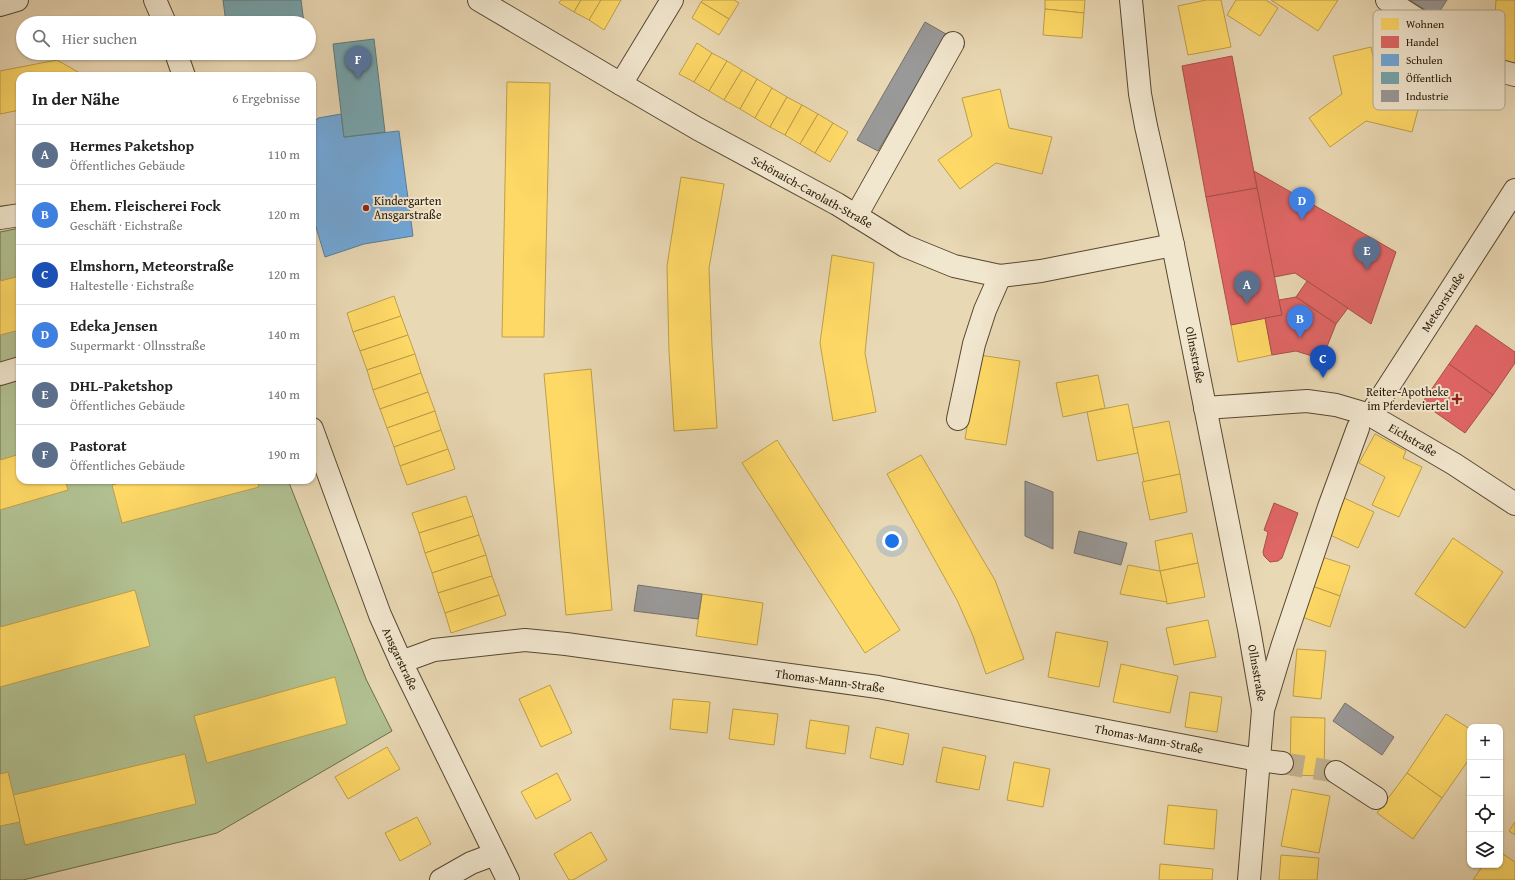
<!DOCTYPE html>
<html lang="de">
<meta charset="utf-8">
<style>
:root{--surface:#fff;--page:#f2f2f2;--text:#222;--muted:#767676;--line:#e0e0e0;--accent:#8f2418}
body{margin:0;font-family:"Gentium Book Plus",serif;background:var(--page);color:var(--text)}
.controls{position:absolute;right:12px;bottom:12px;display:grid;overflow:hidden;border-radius:8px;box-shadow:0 1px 3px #0004}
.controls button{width:36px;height:36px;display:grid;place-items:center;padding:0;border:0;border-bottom:1px solid var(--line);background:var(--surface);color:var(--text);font:20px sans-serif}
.you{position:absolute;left:892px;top:541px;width:14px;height:14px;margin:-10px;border:3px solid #fff;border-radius:50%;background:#1a73e8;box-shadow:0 0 0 6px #1a73e833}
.badge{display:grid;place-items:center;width:26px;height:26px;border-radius:50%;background:var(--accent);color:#fff;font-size:13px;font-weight:700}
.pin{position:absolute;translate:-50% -33px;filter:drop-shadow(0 1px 2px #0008)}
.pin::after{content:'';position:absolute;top:21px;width:14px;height:12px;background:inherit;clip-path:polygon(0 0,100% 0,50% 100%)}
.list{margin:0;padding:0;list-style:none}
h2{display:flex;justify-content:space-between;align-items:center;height:52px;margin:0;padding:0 16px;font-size:17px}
h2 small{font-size:13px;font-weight:400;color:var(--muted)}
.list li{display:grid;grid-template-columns:26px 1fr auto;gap:12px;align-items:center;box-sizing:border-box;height:60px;padding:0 16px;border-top:1px solid var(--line)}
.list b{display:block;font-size:15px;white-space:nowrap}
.list p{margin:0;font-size:13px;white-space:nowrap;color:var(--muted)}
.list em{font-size:13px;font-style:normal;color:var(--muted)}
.icon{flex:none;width:22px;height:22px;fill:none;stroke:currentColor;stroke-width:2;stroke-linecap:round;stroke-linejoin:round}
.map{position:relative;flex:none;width:1515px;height:880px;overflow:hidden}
.search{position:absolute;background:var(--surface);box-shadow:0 1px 3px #0004;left:16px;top:16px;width:300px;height:44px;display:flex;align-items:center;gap:10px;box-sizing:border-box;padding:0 14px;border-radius:22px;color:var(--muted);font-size:15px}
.panel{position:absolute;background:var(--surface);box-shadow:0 1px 3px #0004;left:16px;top:72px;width:300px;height:412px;border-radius:12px}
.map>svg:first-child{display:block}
.green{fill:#b1c091;stroke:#6c6c4b}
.homes{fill:#ffd966;stroke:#be9f49}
.shops{fill:#e06666;stroke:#a84f49}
.schools{fill:#6fa8dc;stroke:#597d9c}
.public{fill:#76a5af;stroke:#5e7b7c}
.industry{fill:#999;stroke:#76726d}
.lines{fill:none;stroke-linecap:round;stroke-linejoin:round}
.minor-tunnel{stroke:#c2b291;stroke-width:22;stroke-dasharray:22 11;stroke-linecap:butt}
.minor-casing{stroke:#574831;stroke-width:24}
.minor{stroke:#f1e6ce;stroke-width:22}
.poi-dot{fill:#8f2418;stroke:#f1e6ce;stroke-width:1.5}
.labels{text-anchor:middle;stroke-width:4;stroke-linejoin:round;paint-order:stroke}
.street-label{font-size:12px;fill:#261805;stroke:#f1e6ce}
.poi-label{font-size:12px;fill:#261805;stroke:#f1e6ce;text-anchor:start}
.key{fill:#f1e6ce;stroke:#b4a892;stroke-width:1}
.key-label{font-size:11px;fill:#261805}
</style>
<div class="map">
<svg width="1515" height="880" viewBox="0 0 1515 880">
<rect width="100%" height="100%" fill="#e9d8b4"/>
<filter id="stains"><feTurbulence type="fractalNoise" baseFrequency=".005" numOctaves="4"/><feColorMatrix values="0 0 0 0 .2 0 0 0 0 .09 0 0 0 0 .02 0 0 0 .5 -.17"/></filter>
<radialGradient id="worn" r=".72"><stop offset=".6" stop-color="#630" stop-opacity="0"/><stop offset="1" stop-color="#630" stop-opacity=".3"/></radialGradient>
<polygon class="green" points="20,228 20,480 288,480 366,679 392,731 217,833 23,880 0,880 0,232"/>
<g class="homes">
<polygon points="561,0 581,0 574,12 559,3"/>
<polygon points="581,0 601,0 589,20 574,12"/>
<polygon points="601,0 621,0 604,30 589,20"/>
<polygon points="703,0 734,0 739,3 729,19 701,2"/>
<polygon points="1045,0 1085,0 1084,13 1045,9"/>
<polygon points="1206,0 1221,0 1231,47 1188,55 1178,6"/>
<polygon points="1236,0 1266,0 1278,8 1260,36 1227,15"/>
<polygon points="1271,0 1338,0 1318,31"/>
<polygon points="1496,0 1515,0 1515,65 1492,64"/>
<polygon points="701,2 729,19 719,35 692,18"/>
<polygon points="1045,9 1084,13 1082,38 1043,35"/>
<polygon points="697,43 712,53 694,82 679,74"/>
<polygon points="1371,47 1379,86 1422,95 1412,132 1366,121 1330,147 1309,118 1342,94 1333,56"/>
<polygon points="712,53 727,61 709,91 694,82"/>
<polygon points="57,60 85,76 20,76 20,110 0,114 0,71"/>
<polygon points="727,61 742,70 724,100 709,91"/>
<polygon points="742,70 757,79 740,109 724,100"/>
<polygon points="757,79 772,88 755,118 740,109"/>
<polygon points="507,82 550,83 544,337 502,337"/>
<polygon points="772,88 787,97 770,127 755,118"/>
<polygon points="1000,89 1009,128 1052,137 1042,174 996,163 960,189 938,160 972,136 962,98"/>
<polygon points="787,97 802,105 785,135 770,127"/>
<polygon points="802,105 818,114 800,144 785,135"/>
<polygon points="818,114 833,123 815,153 800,144"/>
<polygon points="833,123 848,132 830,162 815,153"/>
<polygon points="681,177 724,184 709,268 712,346 717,428 674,431 669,351 667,266"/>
<polygon points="832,255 874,263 865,353 876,412 833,421 820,343"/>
<polygon points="20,276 20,330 0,335 0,281"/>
<polygon points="394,296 401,316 353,332 347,313"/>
<polygon points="401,316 408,335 360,351 353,332"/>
<polygon points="1265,318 1272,355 1238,362 1231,325"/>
<polygon points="408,335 415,354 367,370 360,351"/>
<polygon points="415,354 421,373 373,390 367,370"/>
<polygon points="979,355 1020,361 1006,445 965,439"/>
<polygon points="591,369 612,610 566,615 544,374"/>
<polygon points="421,373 428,392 380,409 373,390"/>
<polygon points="1098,375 1105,408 1063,417 1056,383"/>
<polygon points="428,392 435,411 387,428 380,409"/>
<polygon points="1128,404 1138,453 1097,461 1087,412"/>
<polygon points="435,411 441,430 394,447 387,428"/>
<polygon points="1169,421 1180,474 1144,482 1133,428"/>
<polygon points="441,430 448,449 400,466 394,447"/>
<polygon points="1375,434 1406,451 1403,458 1422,467 1399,517 1372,505 1385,477 1359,463"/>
<polygon points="777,440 900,630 865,653 742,463"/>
<polygon points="448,449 455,469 407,485 400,466"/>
<polygon points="20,454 20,480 65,480 68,490 0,510 0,460"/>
<polygon points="921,455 995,580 1024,659 986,674 973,636 957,600 887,474"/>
<polygon points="1180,474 1187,512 1150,520 1142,482"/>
<polygon points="130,480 257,480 259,487 122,523 112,485"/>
<polygon points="466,496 473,516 419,533 412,513"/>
<polygon points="1342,497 1374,512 1358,548 1326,533"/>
<polygon points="473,516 479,535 425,553 419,533"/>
<polygon points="1192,533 1198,563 1160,571 1155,541"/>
<polygon points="479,535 486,555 432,573 425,553"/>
<polygon points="1453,538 1503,572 1465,628 1415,594"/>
<polygon points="486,555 492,576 438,593 432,573"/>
<polygon points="1319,556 1350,566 1340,596 1309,585"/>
<polygon points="1198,563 1205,597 1167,604 1160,571"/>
<polygon points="1128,565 1160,571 1167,602 1120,594"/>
<polygon points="492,576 499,595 445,613 438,593"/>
<polygon points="1309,585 1340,596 1330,627 1299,616"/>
<polygon points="135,590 150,646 0,687 0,627"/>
<polygon points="702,594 763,603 757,645 696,636"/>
<polygon points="499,595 506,615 451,633 445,613"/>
<polygon points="1208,620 1216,657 1174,665 1166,628"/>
<polygon points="1056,632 1108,642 1099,687 1048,677"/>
<polygon points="1297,649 1326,651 1321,699 1293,696"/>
<polygon points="1121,664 1178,676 1170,713 1113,702"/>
<polygon points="335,677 347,724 207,763 194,716"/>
<polygon points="550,685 572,733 541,747 519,699"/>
<polygon points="1190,692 1222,697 1217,732 1185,727"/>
<polygon points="673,699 710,702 707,733 670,729"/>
<polygon points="733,709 778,714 774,745 729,739"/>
<polygon points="1446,714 1470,729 1470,758 1442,798 1407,773"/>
<polygon points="1291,717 1325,718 1324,776 1290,775"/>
<polygon points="810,720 849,726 845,754 806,748"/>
<polygon points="876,727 909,734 903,765 870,758"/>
<polygon points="387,747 400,769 348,799 335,777"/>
<polygon points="943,747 986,756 979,790 936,782"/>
<polygon points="185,754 196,804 25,845 13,795"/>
<polygon points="1014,762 1050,769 1043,807 1007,800"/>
<polygon points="8,772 20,822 0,826 0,774"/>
<polygon points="557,773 571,800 536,819 521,792"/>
<polygon points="1407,773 1442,798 1413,839 1377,813"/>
<polygon points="1292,789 1330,796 1319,853 1281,846"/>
<polygon points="1168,805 1217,810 1214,849 1164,844"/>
<polygon points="417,817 431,844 400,861 385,833"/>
<polygon points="1515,822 1515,835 1509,831"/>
<polygon points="591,832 607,860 573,880 569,880 554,854"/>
<polygon points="1500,852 1515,862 1515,880 1473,880 1483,865 1500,865"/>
<polygon points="1281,855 1319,858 1317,880 1279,880"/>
<polygon points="1160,864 1213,869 1212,880 1159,880"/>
</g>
<g class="shops">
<polygon points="1232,56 1257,188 1206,197 1182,66"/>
<polygon points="1254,171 1396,252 1371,324 1295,273 1274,277"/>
<polygon points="1257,188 1282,315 1231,325 1206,197"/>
<polygon points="1307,281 1348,308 1336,324 1296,297"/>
<polygon points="1296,297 1336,324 1322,359 1296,351 1272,355 1265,318 1282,315 1279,300"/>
<polygon points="1476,325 1515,352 1515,363 1493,395 1449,364"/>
<polygon points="1449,364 1493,395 1465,433 1422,403"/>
<polygon points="1274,503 1298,513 1282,558 1278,561 1270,562 1264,556 1263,552 1268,532 1264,530"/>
</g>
<polygon class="schools" points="341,114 344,137 399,131 413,236 364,244 325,257 312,214 312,124 318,118"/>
<g class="public">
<polygon points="223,0 301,0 304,23 226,23"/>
<polygon points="374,39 385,132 344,137 333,44"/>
</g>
<g class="industry">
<polygon points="1410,0 1447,0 1436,17"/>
<polygon points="925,22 946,34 878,151 857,140"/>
<polygon points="1025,481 1053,492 1053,549 1025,536"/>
<polygon points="1079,531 1127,543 1121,565 1074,553"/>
<polygon points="638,585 702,594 698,619 634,611"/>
<polygon points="1345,703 1394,737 1382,755 1333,721"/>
</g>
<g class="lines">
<polyline class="minor-tunnel" points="1282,763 1336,772"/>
<g class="minor-casing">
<g id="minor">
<polyline points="155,0 165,23"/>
<polyline points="479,0 621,84 698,129 837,204 905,246 954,266 1000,276 1041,271 1173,245"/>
<polyline points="1131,0 1140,94 1146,126 1173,245 1249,629 1263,710"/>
<polyline points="1387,0 1420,21 1432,53 1515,75"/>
<polyline points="0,5 17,0"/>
<polyline points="176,53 184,76"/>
<polyline points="621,84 672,0"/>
<polyline points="856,216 953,43"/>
<polyline points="0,218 20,215"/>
<polyline points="0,374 20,368"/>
<polyline points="1205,408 1307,401 1336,405 1370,415 1454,464 1515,504"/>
<polyline points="1370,415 1515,190"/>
<polyline points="958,419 974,344 985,310 1000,276"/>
<polyline points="312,429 380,615 401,662 508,880"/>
<polyline points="401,662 434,650 525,640 566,644 878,687 1258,760 1282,763"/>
<polyline points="1336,772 1376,798"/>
<polyline points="441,880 471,863 495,854"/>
<polyline points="1249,880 1263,710 1283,644 1329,507 1358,428"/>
</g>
</g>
<use href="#minor" class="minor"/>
</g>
<g class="poi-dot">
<circle cx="366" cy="208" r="4"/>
<path d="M1455 393h4v4h4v4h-4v4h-4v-4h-4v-4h4z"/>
</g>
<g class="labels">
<g class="street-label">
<text transform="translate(812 192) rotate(29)" y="4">Schönaich-Carolath-Straße</text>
<text transform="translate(1443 302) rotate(-57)" y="4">Meteorstraße</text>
<text transform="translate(1195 355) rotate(79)" y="4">Ollnsstraße</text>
<text transform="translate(1413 440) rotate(30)" y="4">Eichstraße</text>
<text transform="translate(400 659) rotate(65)" y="4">Ansgarstraße</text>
<text transform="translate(1257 673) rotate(80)" y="4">Ollnsstraße</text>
<text transform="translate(830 681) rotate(8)" y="4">Thomas-Mann-Straße</text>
<text transform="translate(1149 739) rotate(11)" y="4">Thomas-Mann-Straße</text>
</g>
<g class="poi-label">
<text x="374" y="205">Kindergarten<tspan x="374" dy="14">Ansgarstraße</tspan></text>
<text x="1449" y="396" text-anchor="end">Reiter-Apotheke<tspan x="1449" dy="14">im Pferdeviertel</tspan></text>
</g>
</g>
<rect x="1373" y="10" width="132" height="100" rx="6" class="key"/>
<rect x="1381" y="18" width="18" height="12" fill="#ffd966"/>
<rect x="1381" y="36" width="18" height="12" fill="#e06666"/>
<rect x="1381" y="54" width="18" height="12" fill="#6fa8dc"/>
<rect x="1381" y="72" width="18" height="12" fill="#76a5af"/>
<rect x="1381" y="90" width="18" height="12" fill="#999"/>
<g class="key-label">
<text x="1406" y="28">Wohnen</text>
<text x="1406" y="46">Handel</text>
<text x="1406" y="64">Schulen</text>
<text x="1406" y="82">Öffentlich</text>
<text x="1406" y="100">Industrie</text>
</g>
<rect width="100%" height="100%" filter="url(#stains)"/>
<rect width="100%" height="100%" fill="url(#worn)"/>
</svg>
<div class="controls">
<button>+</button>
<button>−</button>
<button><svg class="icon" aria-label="locate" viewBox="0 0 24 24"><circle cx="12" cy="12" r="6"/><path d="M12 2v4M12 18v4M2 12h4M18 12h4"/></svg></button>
<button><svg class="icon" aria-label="layers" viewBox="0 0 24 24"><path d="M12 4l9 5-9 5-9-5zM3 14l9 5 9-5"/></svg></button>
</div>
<div class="you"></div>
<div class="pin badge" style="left:1247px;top:304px;background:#5c6f8a">A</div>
<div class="pin badge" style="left:1300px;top:338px;background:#3f7fe0">B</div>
<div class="pin badge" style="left:1323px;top:378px;background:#1a4fb4">C</div>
<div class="pin badge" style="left:1302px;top:220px;background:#3f7fe0">D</div>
<div class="pin badge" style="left:1367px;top:270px;background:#5c6f8a">E</div>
<div class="pin badge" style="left:358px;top:79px;background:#5c6f8a">F</div>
<div class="search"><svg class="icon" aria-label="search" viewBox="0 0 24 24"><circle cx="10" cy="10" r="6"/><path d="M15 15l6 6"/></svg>Hier suchen</div>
<section class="panel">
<h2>In der Nähe<small>6 Ergebnisse</small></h2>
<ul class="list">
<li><span class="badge" style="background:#5c6f8a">A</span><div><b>Hermes Paketshop</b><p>Öffentliches Gebäude</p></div><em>110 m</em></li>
<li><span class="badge" style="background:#3f7fe0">B</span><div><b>Ehem. Fleischerei Fock</b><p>Geschäft · Eichstraße</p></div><em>120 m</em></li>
<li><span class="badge" style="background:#1a4fb4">C</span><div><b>Elmshorn, Meteorstraße</b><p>Haltestelle · Eichstraße</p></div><em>120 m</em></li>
<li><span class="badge" style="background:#3f7fe0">D</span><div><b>Edeka Jensen</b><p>Supermarkt · Ollnsstraße</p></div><em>140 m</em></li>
<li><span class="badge" style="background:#5c6f8a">E</span><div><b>DHL-Paketshop</b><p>Öffentliches Gebäude</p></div><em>140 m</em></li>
<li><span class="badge" style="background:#5c6f8a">F</span><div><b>Pastorat</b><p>Öffentliches Gebäude</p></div><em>190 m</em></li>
</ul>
</section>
</div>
